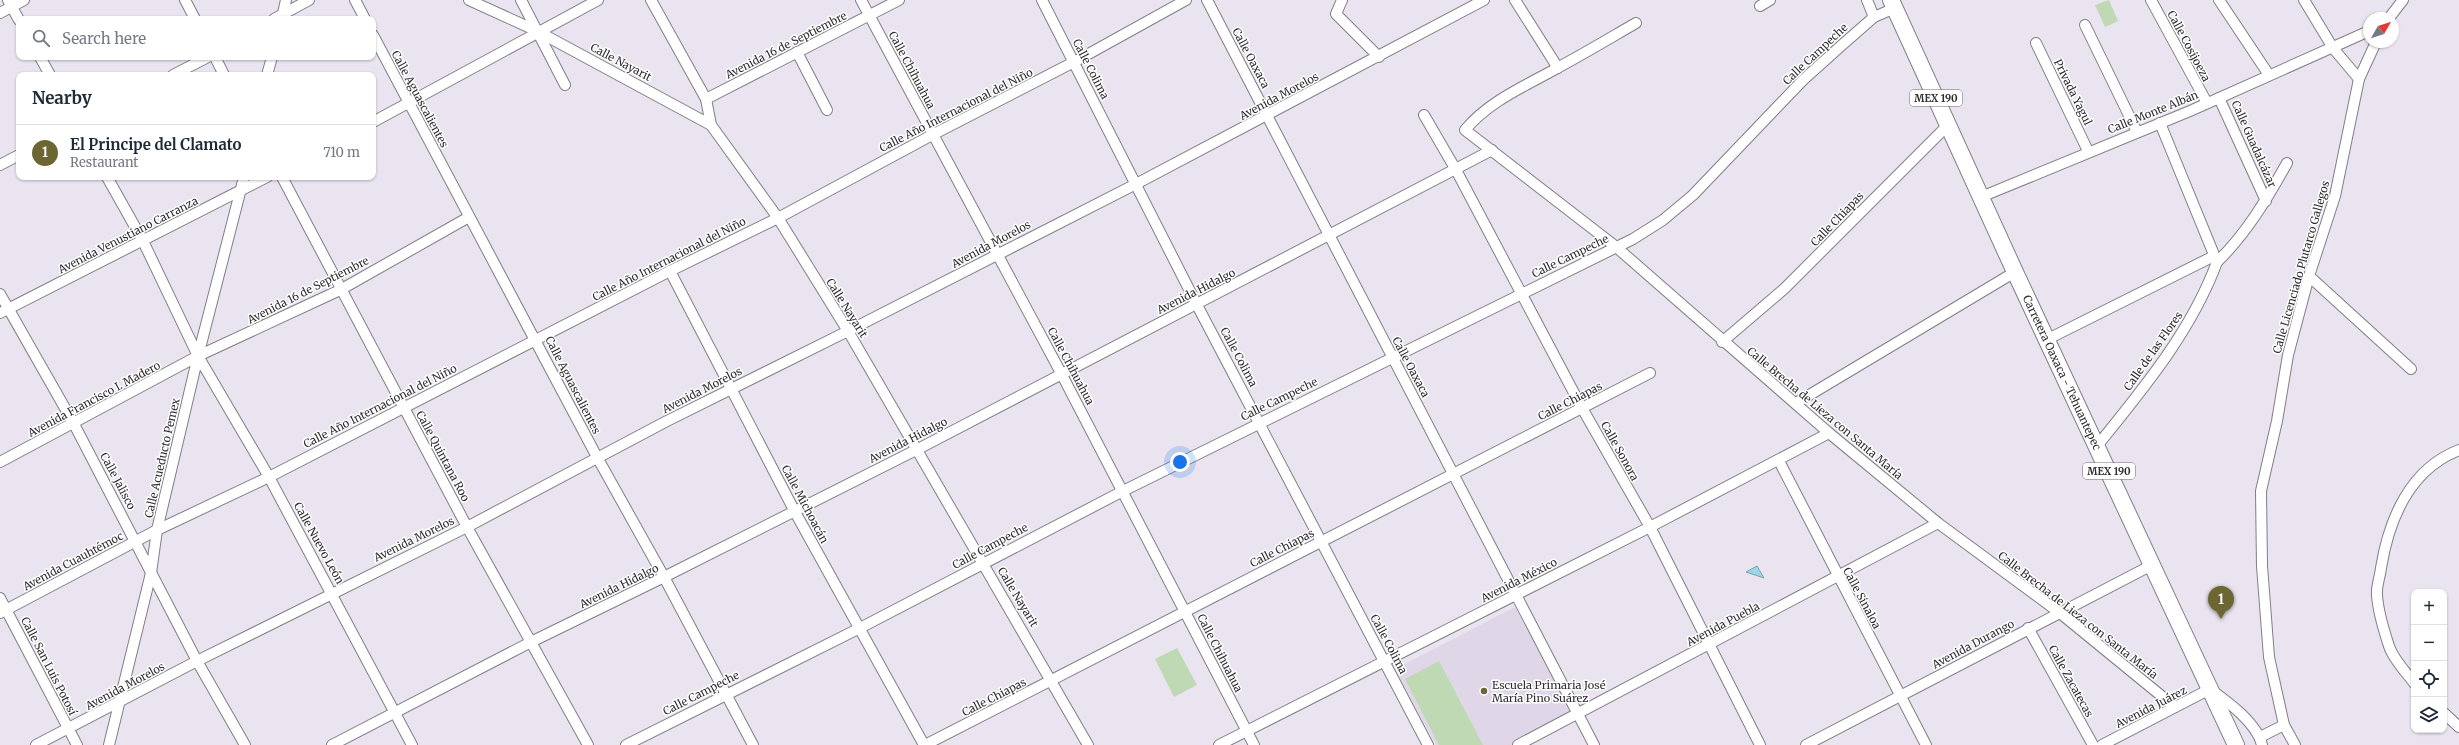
<!DOCTYPE html>
<meta charset="utf-8">
<style>
:root{--surface:#fff;--page:#f6f6f7;--text:#1f2937;--muted:#747a83;--line:#e0e1e3;--accent:#6c6632}
body{margin:0;font-family:Merriweather,serif;background:var(--page);color:var(--text)}
.controls{position:absolute;right:12px;bottom:12px;display:grid;overflow:hidden;border-radius:8px;box-shadow:0 1px 3px #0004}
.controls button{width:36px;height:36px;display:grid;place-items:center;padding:0;border:0;border-bottom:1px solid var(--line);background:var(--surface);color:var(--text);font:20px sans-serif}
.compass{position:absolute;left:2363px;top:12px;width:36px;height:36px;border-radius:50%;background:var(--surface);box-shadow:0 1px 3px #0004;rotate:51deg}
.you{position:absolute;left:1180px;top:462px;width:14px;height:14px;margin:-10px;border:3px solid #fff;border-radius:50%;background:#1a73e8;box-shadow:0 0 0 6px #1a73e833}
.badge{display:grid;place-items:center;width:26px;height:26px;border-radius:50%;background:var(--accent);color:#fff;font-size:13px;font-weight:700}
.pin{position:absolute;translate:-50% -33px;filter:drop-shadow(0 1px 2px #0008)}
.pin::after{content:'';position:absolute;top:21px;width:14px;height:12px;background:inherit;clip-path:polygon(0 0,100% 0,50% 100%)}
.list{margin:0;padding:0;list-style:none}
h2{display:flex;justify-content:space-between;align-items:center;height:52px;margin:0;padding:0 16px;font-size:17px}
h2 small{font-size:13px;font-weight:400;color:var(--muted)}
.list li{display:grid;grid-template-columns:26px 1fr auto;gap:12px;align-items:center;box-sizing:border-box;height:56px;padding:0 16px;border-top:1px solid var(--line)}
.list b{display:block;font-size:15px;white-space:nowrap}
.list p{margin:0;font-size:13px;white-space:nowrap;color:var(--muted)}
.list em{font-size:13px;font-style:normal;color:var(--muted)}
.icon{flex:none;width:22px;height:22px;fill:none;stroke:currentColor;stroke-width:2;stroke-linecap:round;stroke-linejoin:round}
.map{position:relative;flex:none;width:2459px;height:745px;overflow:hidden}
.search{position:absolute;background:var(--surface);box-shadow:0 1px 3px #0004;left:16px;top:16px;width:360px;height:44px;display:flex;align-items:center;gap:10px;box-sizing:border-box;padding:0 14px;border-radius:8px;color:var(--muted);font-size:15px}
.panel{position:absolute;background:var(--surface);box-shadow:0 1px 3px #0004;left:16px;top:72px;width:360px;height:108px;border-radius:8px}
.map>svg:first-child{display:block}
.built{fill:#dfd7e8}
.green{fill:#c0d9b5}
.water{fill:#9ad7e6;stroke:#7aa4b0}
.lines{fill:none;stroke-linecap:round;stroke-linejoin:round}
.minor-casing{stroke:#827e87;stroke-width:12}
.primary-casing{stroke:#827e87;stroke-width:18}
.minor{stroke:#fff;stroke-width:10}
.primary{stroke:#fff;stroke-width:16}
.poi-dot{fill:#6c6632;stroke:#fff;stroke-width:1.5}
.labels{text-anchor:middle;stroke-width:3;stroke-linejoin:round;paint-order:stroke}
.shield{fill:#fff;stroke:#6d6c6f;stroke-width:1}
.shield-label{font-size:10px;font-weight:bold;fill:#2f2d31}
.street-label{font-size:11px;fill:#2f2d31;stroke:#fff}
.poi-label{font-size:11px;fill:#2f2d31;stroke:#fff;text-anchor:start}
</style>
<div class="map">
<svg width="2459" height="745" viewBox="0 0 2459 745">
<rect width="100%" height="100%" fill="#e9e4ef"/>
<polygon class="built" points="1515,607 1573,714 1511,745 1436,745 1395,669"/>
<g class="green">
<polygon points="2109,0 2118,21 2105,27 2095,5"/>
<polygon points="1177,648 1197,685 1174,697 1155,659"/>
<polygon points="1439,661 1483,745 1439,745 1405,679"/>
</g>
<polygon class="water" points="1757,566 1764,578 1746,572"/>
<g class="lines">
<g class="minor-casing">
<g id="minor">
<polyline points="8,0 19,20"/>
<polyline points="185,0 195,19"/>
<polyline points="355,0 365,19"/>
<polyline points="469,0 537,31 711,125 778,218 848,331 1088,745"/>
<polyline points="521,0 565,85"/>
<polyline points="651,0 706,99 711,125"/>
<polyline points="861,0 1061,373 1254,745"/>
<polyline points="1042,0 1197,305 1428,745"/>
<polyline points="1207,0 1594,745"/>
<polyline points="1342,0 1336,14 1379,57"/>
<polyline points="1515,0 1558,68"/>
<polyline points="1867,0 1874,17"/>
<polyline points="2151,0 2207,103"/>
<polyline points="2219,0 2269,75"/>
<polyline points="2304,0 2333,48 2359,79"/>
<polyline points="1760,6 1770,0"/>
<polyline points="0,13 24,0"/>
<polyline points="282,18 286,0"/>
<polyline points="2389,18 2403,0"/>
<polyline points="274,19 309,0"/>
<path d="M1636,23C1610,38 1585,53 1559,67C1526,86 1490,100 1465,130L1615,246L1829,433L1938,523L2060,613L2175,707"/>
<polyline points="2085,25 2137,132"/>
<polyline points="373,35 597,457 664,577 753,745"/>
<polyline points="2036,43 2088,151"/>
<polyline points="797,52 827,110"/>
<polyline points="40,57 50,75"/>
<polyline points="215,57 224,75"/>
<polyline points="173,75 208,57"/>
<polyline points="267,75 272,57"/>
<polyline points="2219,98 2266,201"/>
<polyline points="706,99 899,0"/>
<polyline points="1424,115 1456,170 1582,408 1650,527 1760,745"/>
<polyline points="373,122 598,0"/>
<polyline points="0,165 19,155"/>
<polyline points="107,177 143,241 198,356 269,477 412,745"/>
<polyline points="282,177 467,527 588,745"/>
<polyline points="1981,197 2190,111 2369,31"/>
<path d="M2217,262C2246,234 2267,199 2287,163"/>
<polyline points="670,271 795,512 924,745"/>
<polyline points="2309,276 2411,369"/>
<polyline points="0,294 74,424 197,661 245,745"/>
<polyline points="0,313 267,177"/>
<polyline points="2048,339 2214,256"/>
<polyline points="1722,342 1784,289 1948,125"/>
<polyline points="1796,403 2015,272"/>
<path d="M2097,446C2143,389 2191,332 2217,262L2160,123"/>
<polyline points="1779,461 1926,745"/>
<polyline points="0,462 198,356 340,290 469,217"/>
<polyline points="0,598 77,745"/>
<polyline points="0,613 157,530 269,477 670,271 778,218 932,135 1074,62 1186,0"/>
<polyline points="2028,628 2093,745"/>
<path d="M2414,683C2406,672 2393,659 2389,646C2384,631 2378,611 2377,595C2376,587 2380,577 2381,568C2389,519 2410,469 2459,450"/>
<polyline points="2444,713 2459,727"/>
<polyline points="2260,737 2284,725"/>
<polyline points="36,745 197,661 467,527 665,422 848,331 1136,184 1484,0"/>
<polyline points="109,745 151,573 157,530 198,356 244,177"/>
<polyline points="332,745 531,642 664,577 918,449 1492,150"/>
<polyline points="626,745 860,628 1123,491 1633,239 1663,220 1693,195 1803,80 1842,45 1874,17 1895,8"/>
<polyline points="925,745 1650,373"/>
<polyline points="1219,745 1650,527 1829,433"/>
<polyline points="1518,745 1938,523"/>
<polyline points="1806,745 2152,565"/>
<path d="M2102,745L2210,689C2228,702 2257,723 2262,745"/>
<polyline points="2295,745 2284,725 2269,657 2262,566 2261,491 2277,421 2288,355 2309,276 2335,196 2359,79 2376,42"/>
</g>
</g>
<g class="primary-casing">
<g id="primary">
<path id="s1" d="M1891,0L2015,272L2236,745"/>
</g>
</g>
<use href="#minor" class="minor"/>
<use href="#primary" class="primary"/>
</g>
<circle class="poi-dot" cx="1484" cy="691" r="4"/>
<g class="labels">
<g class="shield">
<rect x="1910" y="90" width="52" height="16" rx="3"/>
<rect x="2083" y="463" width="52" height="16" rx="3"/>
</g>
<g class="shield-label">
<text x="1936" y="102">MEX 190</text>
<text x="2109" y="475">MEX 190</text>
</g>
<g class="street-label">
<text transform="translate(786 45) rotate(-27)" y="4">Avenida 16 de Septiembre</text>
<text transform="translate(2189 46) rotate(62)" y="4">Calle Cosijoeza</text>
<text transform="translate(1815 54) rotate(-43)" y="4">Calle Campeche</text>
<text transform="translate(1251 58) rotate(62)" y="4">Calle Oaxaca</text>
<text transform="translate(621 62) rotate(28)" y="4">Calle Nayarit</text>
<text transform="translate(1091 69) rotate(63)" y="4">Calle Colima</text>
<text transform="translate(912 70) rotate(62)" y="4">Calle Chihuahua</text>
<text transform="translate(2073 92) rotate(64)" y="4">Privada Yagul</text>
<text transform="translate(1279 96) rotate(-28)" y="4">Avenida Morelos</text>
<text transform="translate(420 99) rotate(62)" y="4">Calle Aguascalientes</text>
<text transform="translate(956 110) rotate(-27)" y="4">Calle Año Internacional del Niño</text>
<text transform="translate(2153 112) rotate(-22)" y="4">Calle Monte Albán</text>
<text transform="translate(2254 144) rotate(66)" y="4">Calle Guadalcázar</text>
<text transform="translate(1837 219) rotate(-46)" y="4">Calle Chiapas</text>
<text transform="translate(128 235) rotate(-27)" y="4">Avenida Venustiano Carranza</text>
<text transform="translate(991 244) rotate(-28)" y="4">Avenida Morelos</text>
<text transform="translate(1570 256) rotate(-26)" y="4">Calle Campeche</text>
<text transform="translate(669 259) rotate(-27)" y="4">Calle Año Internacional del Niño</text>
<text transform="translate(2301 267) rotate(-74)" y="4">Calle Licenciado Plutarco Gallegos</text>
<text transform="translate(308 290) rotate(-27)" y="4">Avenida 16 de Septiembre</text>
<text transform="translate(1196 291) rotate(-27)" y="4">Avenida Hidalgo</text>
<text transform="translate(847 308) rotate(58)" y="4">Calle Nayarit</text>
<text transform="translate(2153 351) rotate(-55)" y="4">Calle de las Flores</text>
<text transform="translate(1239 357) rotate(62)" y="4">Calle Colima</text>
<text transform="translate(1071 366) rotate(62)" y="4">Calle Chihuahua</text>
<text transform="translate(1411 367) rotate(62)" y="4">Calle Oaxaca</text>
<text dy="4" stroke="none"><textPath href="#s1" startOffset="410">Carretera Oaxaca - Tehuantepec</textPath></text>
<text transform="translate(573 385) rotate(63)" y="4">Calle Aguascalientes</text>
<text transform="translate(702 390) rotate(-27)" y="4">Avenida Morelos</text>
<text transform="translate(94 399) rotate(-28)" y="4">Avenida Francisco I. Madero</text>
<text transform="translate(1279 399) rotate(-26)" y="4">Calle Campeche</text>
<text transform="translate(1570 401) rotate(-27)" y="4">Calle Chiapas</text>
<text transform="translate(380 406) rotate(-27)" y="4">Calle Año Internacional del Niño</text>
<text transform="translate(1825 413) rotate(40)" y="4">Calle Brecha de Lieza con Santa María</text>
<text transform="translate(908 440) rotate(-27)" y="4">Avenida Hidalgo</text>
<text transform="translate(1620 451) rotate(61)" y="4">Calle Sonora</text>
<text transform="translate(443 456) rotate(62)" y="4">Calle Quintana Roo</text>
<text transform="translate(162 458) rotate(-77)" y="4">Calle Acueducto Pemex</text>
<text transform="translate(118 481) rotate(62)" y="4">Calle Jalisco</text>
<text transform="translate(805 504) rotate(62)" y="4">Calle Michoacán</text>
<text transform="translate(414 539) rotate(-26)" y="4">Avenida Morelos</text>
<text transform="translate(319 543) rotate(61)" y="4">Calle Nuevo León</text>
<text transform="translate(990 546) rotate(-28)" y="4">Calle Campeche</text>
<text transform="translate(1282 548) rotate(-27)" y="4">Calle Chiapas</text>
<text transform="translate(73 561) rotate(-28)" y="4">Avenida Cuauhtémoc</text>
<text transform="translate(1519 580) rotate(-27)" y="4">Avenida México</text>
<text transform="translate(619 586) rotate(-26)" y="4">Avenida Hidalgo</text>
<text transform="translate(1018 597) rotate(59)" y="4">Calle Nayarit</text>
<text transform="translate(1862 598) rotate(62)" y="4">Calle Sinaloa</text>
<text transform="translate(2078 615) rotate(38)" y="4">Calle Brecha de Lieza con Santa María</text>
<text transform="translate(1723 624) rotate(-28)" y="4">Avenida Puebla</text>
<text transform="translate(1389 644) rotate(62)" y="4">Calle Colima</text>
<text transform="translate(1973 644) rotate(-28)" y="4">Avenida Durango</text>
<text transform="translate(1220 653) rotate(63)" y="4">Calle Chihuahua</text>
<text transform="translate(49 666) rotate(63)" y="4">Calle San Luis Potosí</text>
<text transform="translate(2071 681) rotate(61)" y="4">Calle Zacatecas</text>
<text transform="translate(125 686) rotate(-28)" y="4">Avenida Morelos</text>
<text transform="translate(701 693) rotate(-27)" y="4">Calle Campeche</text>
<text transform="translate(994 697) rotate(-27)" y="4">Calle Chiapas</text>
<text transform="translate(2151 707) rotate(-27)" y="4">Avenida Juárez</text>
</g>
<g class="poi-label">
<text x="1492" y="689">Escuela Primaria José<tspan x="1492" dy="13">María Pino Suárez</tspan></text>
</g>
</g>
</svg>
<div class="controls">
<button>+</button>
<button>−</button>
<button><svg class="icon" aria-label="locate" viewBox="0 0 24 24"><circle cx="12" cy="12" r="6"/><path d="M12 2v4M12 18v4M2 12h4M18 12h4"/></svg></button>
<button><svg class="icon" aria-label="layers" viewBox="0 0 24 24"><path d="M12 4l9 5-9 5-9-5zM3 14l9 5 9-5"/></svg></button>
</div>
<svg class="compass" viewBox="-18 -18 36 36"><path d="M0-13l5 13h-10z" fill="#e53935"/><path d="M0 13l5-13h-10z" fill="#747a83"/></svg>
<div class="you"></div>
<div class="pin badge" style="left:2221px;top:619px">1</div>
<div class="search"><svg class="icon" aria-label="search" viewBox="0 0 24 24"><circle cx="10" cy="10" r="6"/><path d="M15 15l6 6"/></svg>Search here</div>
<section class="panel">
<h2>Nearby<small></small></h2>
<ul class="list">
<li><span class="badge">1</span><div><b>El Principe del Clamato</b><p>Restaurant</p></div><em>710 m</em></li>
</ul>
</section>
</div>
